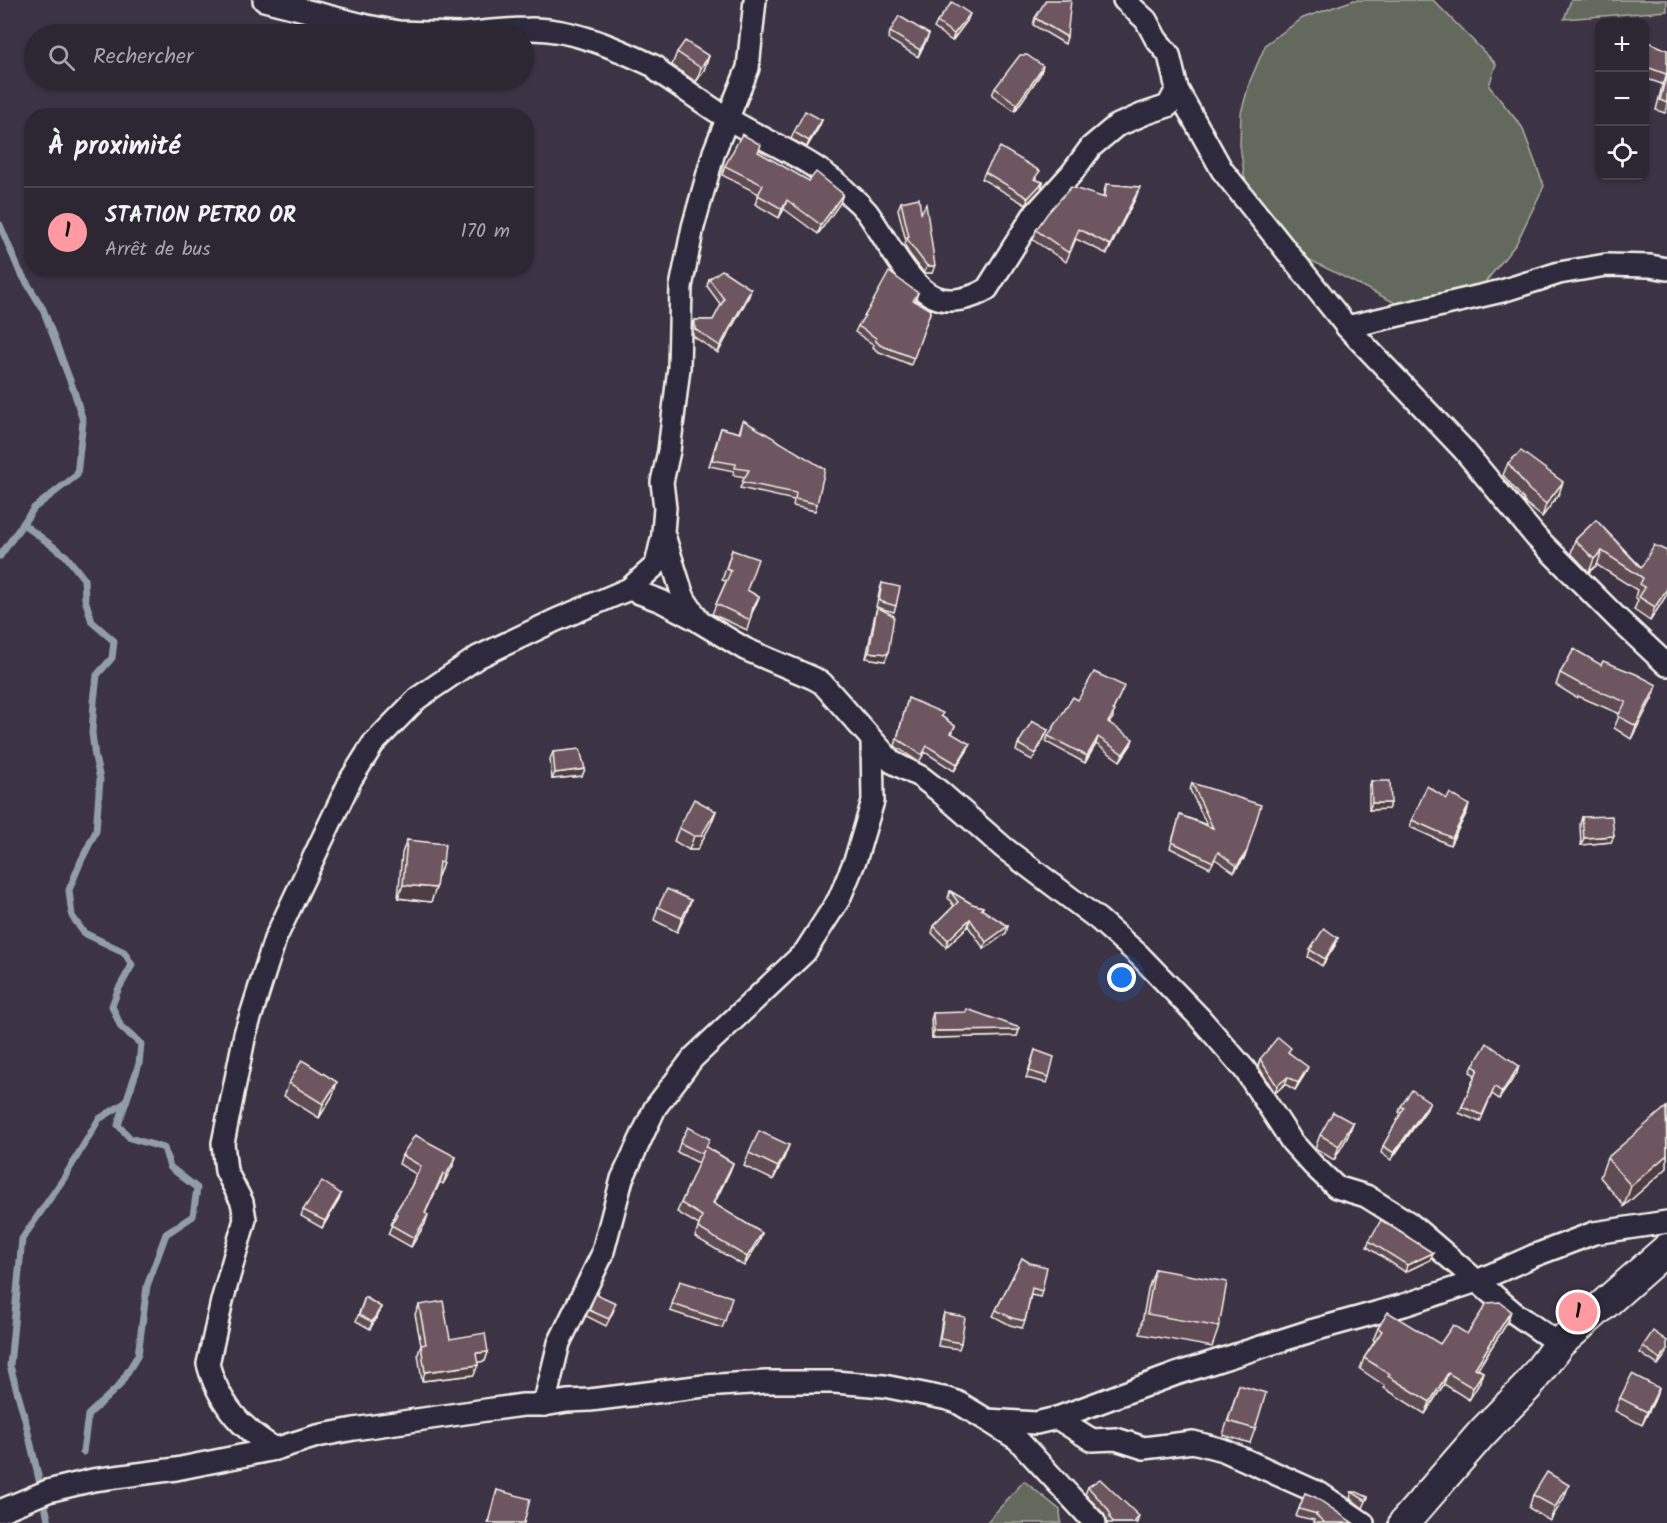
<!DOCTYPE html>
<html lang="fr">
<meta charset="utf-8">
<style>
:root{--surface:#2d2633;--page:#352e3b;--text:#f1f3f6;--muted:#a7a5ac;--line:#48434e;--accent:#ff9aa2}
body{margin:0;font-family:Kalam,sans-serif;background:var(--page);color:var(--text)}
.controls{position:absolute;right:18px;top:18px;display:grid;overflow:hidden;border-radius:12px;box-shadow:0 2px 4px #0004}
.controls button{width:54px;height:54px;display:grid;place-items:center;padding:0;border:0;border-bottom:2px solid var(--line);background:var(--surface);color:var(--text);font:30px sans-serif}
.you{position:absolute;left:1122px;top:978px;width:21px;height:21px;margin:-15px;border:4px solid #fff;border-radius:50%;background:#1a73e8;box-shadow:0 0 0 9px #1a73e833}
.badge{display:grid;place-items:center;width:39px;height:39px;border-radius:50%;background:var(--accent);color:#111;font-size:20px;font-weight:700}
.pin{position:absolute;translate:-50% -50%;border:3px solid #fff;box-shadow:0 2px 6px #0006}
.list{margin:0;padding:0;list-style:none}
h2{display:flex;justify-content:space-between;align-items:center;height:78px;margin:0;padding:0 24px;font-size:26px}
h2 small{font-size:20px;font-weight:400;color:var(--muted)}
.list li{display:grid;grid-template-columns:39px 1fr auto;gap:18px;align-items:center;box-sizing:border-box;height:90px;padding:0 24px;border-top:2px solid var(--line)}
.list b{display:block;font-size:22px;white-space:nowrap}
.list p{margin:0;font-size:20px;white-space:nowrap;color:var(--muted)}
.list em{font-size:20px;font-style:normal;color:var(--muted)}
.icon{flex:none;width:33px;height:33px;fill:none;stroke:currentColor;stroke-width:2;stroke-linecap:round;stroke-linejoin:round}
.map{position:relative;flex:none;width:1667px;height:1523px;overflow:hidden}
.search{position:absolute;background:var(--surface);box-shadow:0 2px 4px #0004;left:24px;top:24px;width:510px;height:66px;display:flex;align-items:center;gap:15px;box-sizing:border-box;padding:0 21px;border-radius:33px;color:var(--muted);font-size:22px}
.panel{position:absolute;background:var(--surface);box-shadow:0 2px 4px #0004;left:24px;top:108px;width:510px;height:168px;border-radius:24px}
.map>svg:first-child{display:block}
.green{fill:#636a5d;stroke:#acaea2;stroke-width:1.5}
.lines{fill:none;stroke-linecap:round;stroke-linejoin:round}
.stream{stroke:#929ea7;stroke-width:7}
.street-casing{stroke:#f4f1e8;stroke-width:26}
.secondary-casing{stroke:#f4f1e8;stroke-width:34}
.street{stroke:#2f2a3d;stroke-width:21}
.secondary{stroke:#2f2a3d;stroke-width:30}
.wall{fill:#5f4b53;stroke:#f4f1e8;stroke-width:1.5}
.shaded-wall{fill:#4d3d43;stroke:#f4f1e8;stroke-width:1.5}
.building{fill:#6e5760;stroke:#f4f1e8;stroke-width:1.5}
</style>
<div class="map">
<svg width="1667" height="1523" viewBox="0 0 1667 1523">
<rect width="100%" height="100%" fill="#3c3344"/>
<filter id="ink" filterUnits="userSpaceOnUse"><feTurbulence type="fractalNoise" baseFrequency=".0167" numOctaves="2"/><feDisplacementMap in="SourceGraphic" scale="12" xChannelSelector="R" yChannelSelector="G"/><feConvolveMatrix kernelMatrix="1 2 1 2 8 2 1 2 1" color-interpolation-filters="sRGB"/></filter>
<g filter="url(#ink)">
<g class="green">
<polygon points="1354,0 1433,0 1496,64 1489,86 1522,127 1544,186 1516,244 1474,296 1411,311 1298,254 1289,235 1246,189 1240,145 1241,113 1250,81 1266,44 1303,18"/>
<polygon points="1571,0 1667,0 1667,11 1564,19"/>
<polygon points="1024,1481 1060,1510 1061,1523 986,1523"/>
</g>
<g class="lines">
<g class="stream">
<polyline points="0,225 19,270 43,309 74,391 83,421 77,475 34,508 0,556"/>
<polyline points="23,524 66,556 84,579 85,599 92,622 114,641 112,658 97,675 94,702 92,733 95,757 100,779 96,831 81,861 69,890 72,916 84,933 124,952 132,965 118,990 112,1006 121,1027 141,1044 139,1064 118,1125 130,1138 164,1148 170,1167 197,1188 193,1216 166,1234 147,1286 138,1355 119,1386 88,1415 83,1452"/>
<polyline points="49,1523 25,1419 10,1366 22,1239 64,1178 99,1119 125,1103"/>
</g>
<g class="street-casing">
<g id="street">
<polyline points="264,0 367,26 399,32 458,34"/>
<polyline points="755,0 748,68 714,152 693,227 681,287 679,368 669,451 662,482 665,508 663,532 682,593 685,600 700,622 745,649 813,678 822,683 892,762 921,777 939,791 1004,848 1098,919 1139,955 1199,1017 1245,1070 1292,1142 1313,1165 1336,1187 1366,1196 1409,1223 1513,1312 1559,1344"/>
<polyline points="1124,0 1146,20 1156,39 1169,55 1177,89 1222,170 1347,327 1463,449 1536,537 1619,620 1667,665"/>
<path d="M460,34C483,32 506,29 529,29C572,28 618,49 656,67L659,72C682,87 704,104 727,118C769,144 816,160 851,196C857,201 862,206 867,212C884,235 909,287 935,297C951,304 973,298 987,289L1033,216L1072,173L1091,147L1116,126L1144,114L1168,106L1177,89"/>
<polyline points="1347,327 1502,291 1559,273 1606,265 1650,266 1667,269"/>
<polyline points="629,589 661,601 697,620"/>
<polyline points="544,1405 559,1343 602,1255 622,1179 655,1108 693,1058 805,952 839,899 856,858 873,801 872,741"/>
<polyline points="1057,1418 1092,1440 1116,1439 1144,1448 1193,1442 1223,1450 1319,1493 1363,1523"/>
<polyline points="990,1422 1017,1439 1095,1523"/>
<path d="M275,1449C266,1443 256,1437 248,1429C229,1414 214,1387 208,1364L222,1301L245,1219L242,1202L226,1171L223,1143L245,1034L275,939L351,779L373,744L418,698L478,657L556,620L629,589L656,565L663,535"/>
<polyline points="0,1511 48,1491 93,1480 176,1469 275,1449 317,1436 354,1429 486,1410 523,1405 544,1405 567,1401 590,1400 704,1386 766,1382 834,1382 884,1386 948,1399 957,1402 987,1420 1036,1423 1057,1418 1176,1374 1314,1330 1404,1305 1477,1281 1533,1256 1594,1233 1667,1222"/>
</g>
</g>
<g class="secondary-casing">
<polyline id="secondary" points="1404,1523 1482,1433 1527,1387 1559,1344 1667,1249"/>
</g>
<use href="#street" class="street"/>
<use href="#secondary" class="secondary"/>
</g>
<g class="wall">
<polygon points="1035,18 1067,37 1065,44 1033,25"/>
<polygon points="967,21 952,41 934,28 937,22"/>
<polygon points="890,32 929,34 926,41 918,57 888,39"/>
<polygon points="1644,40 1667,50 1667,109 1665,113 1656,110 1663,82 1662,84 1644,78"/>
<polygon points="677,52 709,56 704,70 696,82 672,65"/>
<polygon points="1042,68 1042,69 1040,75 1015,111 992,95 995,88"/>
<polygon points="822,120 819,127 807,147 791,139 794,132"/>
<polygon points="758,152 840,203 818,234 784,209 779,218 755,204 759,194 722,175 725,166"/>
<polygon points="985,172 1037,178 1036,180 1043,182 1041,189 1026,205 982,179"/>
<polygon points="1106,184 1136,197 1107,254 1076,239 1066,262 1033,240 1036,230 1103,197"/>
<polygon points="901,202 921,213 932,273 924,273 908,252 905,245 906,241 898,209"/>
<polygon points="709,279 751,289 749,296 718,353 693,336 693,326 695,320 713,320 721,305 707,286"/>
<polygon points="918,293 915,301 931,310 911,365 877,351 873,347 874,345 855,332 858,326"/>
<polygon points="743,420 817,504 815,511 793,506 794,500 740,488 745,477 733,475 734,471 709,466 721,428 739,433"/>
<polygon points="1508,463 1559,494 1542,517 1523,501 1524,500 1503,475"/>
<polygon points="1596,520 1667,594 1650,621 1634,610 1638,600 1635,597 1637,590 1597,565 1589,572 1571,553 1575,540"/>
<polygon points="732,550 747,590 759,597 755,607 752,613 747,630 712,614 726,581 722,580"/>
<polygon points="882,583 896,606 894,612 879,608 885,661 866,658 875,614 877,608 876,607 880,589"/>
<polygon points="1601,665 1657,685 1653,697 1631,739 1614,728 1620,714 1578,696 1577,698 1556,685 1560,673"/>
<polygon points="1124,686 1113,710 1113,718 1109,723 1131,745 1120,761 1096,744 1085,763 1046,742 1048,736 1078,700"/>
<polygon points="908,698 941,716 955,726 952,734 967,751 954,771 925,752 919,762 895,746"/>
<polygon points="1048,730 1045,737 1032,760 1016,751 1018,744"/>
<polygon points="553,752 585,769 582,776 552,779 550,759"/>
<polygon points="1371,781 1391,803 1388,809 1369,810 1369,788"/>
<polygon points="1192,783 1245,857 1234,872 1215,859 1210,868 1170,848 1180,815 1207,825 1190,790"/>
<polygon points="1447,799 1467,812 1450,845 1410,827 1412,820"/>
<polygon points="716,811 711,824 697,850 689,850 674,841 679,828"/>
<polygon points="1582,817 1614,836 1611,842 1581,845 1580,824"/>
<polygon points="407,840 443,863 438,876 437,876 436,888 431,902 398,898 402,853"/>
<polygon points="950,891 972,904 983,907 982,910 1006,933 984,949 968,926 946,947 932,933 934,926 954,906 948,898"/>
<polygon points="691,900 686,914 677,932 654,920 658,907"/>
<polygon points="1338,938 1336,944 1322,966 1308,957 1310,950"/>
<polygon points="933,1013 1019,1030 1017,1036 932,1038 931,1020"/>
<polygon points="1035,1050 1049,1077 1047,1083 1026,1078"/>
<polygon points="1289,1053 1305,1074 1295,1090 1285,1084 1275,1093 1258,1066 1260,1059"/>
<polygon points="1473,1066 1517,1073 1499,1099 1492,1094 1480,1122 1459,1113 1475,1075 1470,1072"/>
<polygon points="289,1083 333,1095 319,1118 284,1096"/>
<polygon points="1401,1106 1427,1109 1391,1160 1381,1153 1383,1146 1401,1114 1399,1112"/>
<polygon points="1667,1107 1667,1168 1624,1206 1600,1177 1607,1158"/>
<polygon points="1353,1123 1348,1136 1334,1160 1315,1148 1320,1135"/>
<polygon points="680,1143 707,1147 733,1163 730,1171 714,1204 762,1233 759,1242 744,1266 695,1237 699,1225 677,1212 699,1163 677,1152"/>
<polygon points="789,1145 784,1158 773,1180 744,1166 749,1153"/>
<polygon points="402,1155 456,1157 453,1166 443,1184 440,1182 425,1213 425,1224 411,1247 388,1234 393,1222 392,1222 395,1213 411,1187 416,1174 399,1164"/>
<polygon points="341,1194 339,1200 322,1228 301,1216 303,1210"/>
<polygon points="1369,1241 1430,1260 1405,1272 1367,1247"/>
<polygon points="1022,1258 1042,1291 1040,1297 1031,1295 1025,1321 1022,1328 1010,1325 993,1316"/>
<polygon points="1155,1269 1219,1327 1212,1347 1140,1334 1148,1289"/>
<polygon points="680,1281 725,1321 722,1328 670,1311"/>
<polygon points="365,1297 381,1307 379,1313 370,1329 356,1321"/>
<polygon points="419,1305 450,1339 488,1352 485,1361 477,1362 474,1375 422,1381 418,1354 421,1345 415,1314"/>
<polygon points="589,1310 614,1310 606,1326 586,1316"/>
<polygon points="944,1313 961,1343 959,1349 938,1346 942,1320"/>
<polygon points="1507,1323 1478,1369 1483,1372 1479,1384 1469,1400 1444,1384 1425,1414 1384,1388 1385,1386 1360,1369 1364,1358 1375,1341 1373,1340 1378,1328 1440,1344 1467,1334"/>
<polygon points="1667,1341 1658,1365 1640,1353 1643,1346"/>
<polygon points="1239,1385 1255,1429 1250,1443 1223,1435"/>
<polygon points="1659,1388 1654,1401 1642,1425 1615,1411 1620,1398"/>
<polygon points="1088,1487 1139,1516 1137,1523 1107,1523 1107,1520 1104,1514 1085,1494"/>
<polygon points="497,1490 524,1523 488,1523 493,1503"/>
<polygon points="1352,1492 1368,1497 1363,1508 1350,1498"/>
<polygon points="1305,1493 1353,1523 1315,1523 1313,1522 1314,1520 1296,1516"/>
<polygon points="1533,1495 1564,1498 1550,1521 1529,1508"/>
</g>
<g class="shaded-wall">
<polygon points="970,14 967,21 952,41 954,34"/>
<polygon points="929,34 926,41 918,57 920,50"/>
<polygon points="709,56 704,70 696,82 701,68"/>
<polygon points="1043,66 1040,75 1015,111 1017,104"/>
<polygon points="822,120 819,127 807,147 809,141"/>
<polygon points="1043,182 1041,189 1026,205 1028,198"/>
<polygon points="1140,187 1136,197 1107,254 1110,245"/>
<polygon points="843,194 840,203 818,234 821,225"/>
<polygon points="787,200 784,209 779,218 782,209"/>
<polygon points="927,266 935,266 932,273 924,273"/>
<polygon points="751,289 749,296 718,353 720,346"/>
<polygon points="1563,482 1559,494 1542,517 1546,504"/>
<polygon points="1602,551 1597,565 1589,572 1594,559"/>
<polygon points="1667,589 1667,594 1650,621 1655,607"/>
<polygon points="759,597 755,607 749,617 753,607"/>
<polygon points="869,652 888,654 885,661 866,658"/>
<polygon points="1657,685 1653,697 1631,739 1636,726"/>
<polygon points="1098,737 1096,744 1085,763 1087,756"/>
<polygon points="1133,739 1131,745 1120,761 1123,754"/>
<polygon points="970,744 967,751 954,771 957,764"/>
<polygon points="585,769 582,776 552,779 555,773"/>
<polygon points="1372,803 1391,803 1388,809 1369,810"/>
<polygon points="1469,805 1467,812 1450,845 1452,838"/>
<polygon points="716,811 711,824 697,850 689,850 694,836"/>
<polygon points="1614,836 1611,842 1581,845 1584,838"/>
<polygon points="1247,851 1245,857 1234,872 1237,866"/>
<polygon points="439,862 443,863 438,876 434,875"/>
<polygon points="403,885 436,888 431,902 398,898"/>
<polygon points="691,900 686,914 677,932 682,918"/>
<polygon points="970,919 968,926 946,947 948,940"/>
<polygon points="1008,926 1006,933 984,949 986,942"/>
<polygon points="1338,938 1336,944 1322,966 1325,959"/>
<polygon points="1019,1030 1017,1036 932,1038 934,1031"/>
<polygon points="1519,1066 1517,1073 1499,1099 1502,1092"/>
<polygon points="1308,1067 1305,1074 1295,1090 1298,1083"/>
<polygon points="1288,1077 1285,1084 1275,1093 1277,1086"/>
<polygon points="337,1082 333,1095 319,1118 323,1104"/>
<polygon points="1430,1102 1427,1109 1391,1160 1394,1153"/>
<polygon points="1353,1123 1348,1136 1334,1160 1339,1146"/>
<polygon points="789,1145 784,1158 773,1180 778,1167"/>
<polygon points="1667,1155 1667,1168 1624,1206 1631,1186"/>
<polygon points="456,1157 453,1166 443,1184 446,1175"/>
<polygon points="733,1163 730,1171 710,1212 713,1203"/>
<polygon points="443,1173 440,1182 421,1222 425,1213"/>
<polygon points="341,1194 339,1200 322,1228 325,1221"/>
<polygon points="428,1215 425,1224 411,1247 414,1238"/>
<polygon points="762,1233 759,1242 744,1266 747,1257"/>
<polygon points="1433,1253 1430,1260 1405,1272 1407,1265"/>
<polygon points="381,1307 379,1313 370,1329 372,1322"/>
<polygon points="1511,1311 1507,1323 1471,1379 1475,1368"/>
<polygon points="1667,1350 1667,1353 1658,1365 1660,1359"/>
<polygon points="488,1352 485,1361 473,1363 476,1353"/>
<polygon points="478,1365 474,1375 422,1381 425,1372"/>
<polygon points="1483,1372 1479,1384 1469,1400 1473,1388"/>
<polygon points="1448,1373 1444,1384 1425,1414 1430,1402"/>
<polygon points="1659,1388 1654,1401 1642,1425 1647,1412"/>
<polygon points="1569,1485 1564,1498 1550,1521 1555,1507"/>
</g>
<g class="building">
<polygon points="1046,0 1071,0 1067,37 1035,18"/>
<polygon points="952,2 970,14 954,34 937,22"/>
<polygon points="899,16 929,34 920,50 890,32"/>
<polygon points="1644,40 1667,50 1667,103 1660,100 1667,72 1666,74 1644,66"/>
<polygon points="685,41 709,56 701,68 677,52"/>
<polygon points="1020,55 1027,55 1043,66 1041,68 1042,69 1017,104 995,88"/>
<polygon points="805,111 822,120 809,141 794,132"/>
<polygon points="742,134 761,145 758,152 809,181 816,172 843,194 821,225 787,200 782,209 758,195 763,185 725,166"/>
<polygon points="1000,147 1040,171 1034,179 1043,182 1028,198 985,172"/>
<polygon points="1106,184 1140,187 1110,245 1079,229 1069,253 1036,230 1047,214 1071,187 1105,198"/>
<polygon points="919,198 921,213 926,204 935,266 927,266 911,245 907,238 909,237 901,202"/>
<polygon points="722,270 751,289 720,346 695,329 695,320 713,320 724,299 709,279"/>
<polygon points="889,272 918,293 913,300 931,310 914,358 880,345 875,340 876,338 858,326 868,310"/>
<polygon points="743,420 825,469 817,504 795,499 796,493 742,482 749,470 735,468 736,464 712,460 721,428 740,433"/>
<polygon points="1521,451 1563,482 1546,504 1528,489 1528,488 1508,463"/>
<polygon points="1596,520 1641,568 1654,545 1667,551 1667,589 1655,607 1639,597 1645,588 1640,584 1643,578 1602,551 1594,559 1575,540"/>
<polygon points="732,550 758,559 747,590 759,597 753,607 750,620 716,604 731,571 726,569"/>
<polygon points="882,583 900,587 896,606 879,601"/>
<polygon points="877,607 894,616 888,654 869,652"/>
<polygon points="1574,649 1601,665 1603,661 1636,674 1657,685 1636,726 1618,716 1626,702 1582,684 1582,685 1560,673"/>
<polygon points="1094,672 1124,686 1113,710 1115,711 1108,722 1133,739 1123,754 1098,737 1087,756 1048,736 1073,697 1078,700"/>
<polygon points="908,698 943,713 941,716 955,726 951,733 970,744 957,764 927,746 922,755 897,739"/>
<polygon points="1032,721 1048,730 1035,754 1018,744"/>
<polygon points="580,749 585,769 555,773 553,752"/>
<polygon points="1371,781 1390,781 1391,803 1372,803"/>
<polygon points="1192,783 1261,805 1247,851 1237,866 1218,852 1213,862 1172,842 1180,815 1213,828"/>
<polygon points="1427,786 1447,799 1450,793 1469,805 1452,838 1412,820"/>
<polygon points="694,799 716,811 701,836 694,836 679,828"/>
<polygon points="1612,816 1614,836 1584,838 1582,817"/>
<polygon points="407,840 445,844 443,863 439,862 436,888 403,885"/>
<polygon points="667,889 691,900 682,918 658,907"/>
<polygon points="950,891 972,904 983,907 981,909 1008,926 986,942 970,919 948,940 934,926 958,902"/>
<polygon points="1324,928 1338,938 1325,959 1310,950"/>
<polygon points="967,1009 1020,1028 1019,1030 934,1031 933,1013 966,1012"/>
<polygon points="1278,1037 1291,1048 1288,1052 1308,1067 1298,1083 1288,1077 1277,1086 1260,1059"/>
<polygon points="1487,1043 1519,1066 1502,1092 1495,1087 1482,1115 1462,1107 1478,1069 1473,1066"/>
<polygon points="1035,1050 1054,1057 1049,1077 1029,1071"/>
<polygon points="302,1060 337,1082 323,1104 289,1083"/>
<polygon points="1412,1090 1430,1102 1394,1153 1383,1146 1404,1108 1401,1106"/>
<polygon points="1666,1107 1667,1155 1631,1186 1607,1158"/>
<polygon points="1333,1112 1353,1123 1339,1146 1320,1135"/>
<polygon points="688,1127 710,1139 706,1147 733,1163 713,1203 762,1233 747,1257 698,1228 702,1216 681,1203 704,1150 702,1154 680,1143"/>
<polygon points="759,1131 789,1145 778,1167 749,1153"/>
<polygon points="415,1135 456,1157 446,1175 443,1173 425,1213 428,1215 414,1238 391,1225 397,1214 395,1213 411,1187 421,1166 402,1155"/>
<polygon points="322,1181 341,1194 325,1221 303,1210"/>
<polygon points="1381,1220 1433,1253 1407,1265 1369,1241"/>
<polygon points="1022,1258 1030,1263 1047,1267 1042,1291 1032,1288 1025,1321 1012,1318 996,1310"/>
<polygon points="1155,1269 1227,1282 1219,1327 1147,1314"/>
<polygon points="680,1281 732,1297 725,1321 672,1304"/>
<polygon points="596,1294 616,1303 609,1319 589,1310"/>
<polygon points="365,1297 381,1307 372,1322 359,1315"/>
<polygon points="443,1301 450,1339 485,1333 488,1352 476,1353 478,1365 425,1372 421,1345 426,1344 419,1305"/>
<polygon points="1500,1302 1511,1311 1475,1368 1483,1372 1473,1388 1448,1373 1430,1402 1388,1376 1390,1374 1364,1358 1382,1331 1378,1328 1388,1312 1440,1344 1453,1325 1467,1334 1487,1303"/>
<polygon points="944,1313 965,1317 961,1343 940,1339"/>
<polygon points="1653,1331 1667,1341 1667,1350 1660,1359 1643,1346"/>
<polygon points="1632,1374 1659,1388 1647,1412 1620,1398"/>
<polygon points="1239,1385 1266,1393 1255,1429 1228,1421"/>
<polygon points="1547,1472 1569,1485 1555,1507 1533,1495"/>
<polygon points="1100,1479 1139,1516 1134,1523 1114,1523 1110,1518 1110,1513 1107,1508 1088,1487"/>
<polygon points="497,1490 530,1499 524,1523 489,1523"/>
<polygon points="1352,1492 1357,1492 1368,1497 1366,1501"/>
<polygon points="1305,1493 1315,1497 1353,1523 1325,1523 1316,1515 1317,1514 1299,1509"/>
</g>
</g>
</svg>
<div class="controls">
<button>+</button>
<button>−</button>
<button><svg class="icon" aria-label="locate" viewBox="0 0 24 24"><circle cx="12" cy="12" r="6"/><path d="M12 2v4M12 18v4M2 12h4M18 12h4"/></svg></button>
</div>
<div class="you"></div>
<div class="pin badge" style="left:1578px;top:1312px">1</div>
<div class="search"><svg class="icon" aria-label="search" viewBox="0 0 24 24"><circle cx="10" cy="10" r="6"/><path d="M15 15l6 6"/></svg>Rechercher</div>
<section class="panel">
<h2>À proximité<small></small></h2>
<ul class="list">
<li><span class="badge">1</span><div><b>STATION PETRO OR</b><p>Arrêt de bus</p></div><em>170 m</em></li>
</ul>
</section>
</div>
